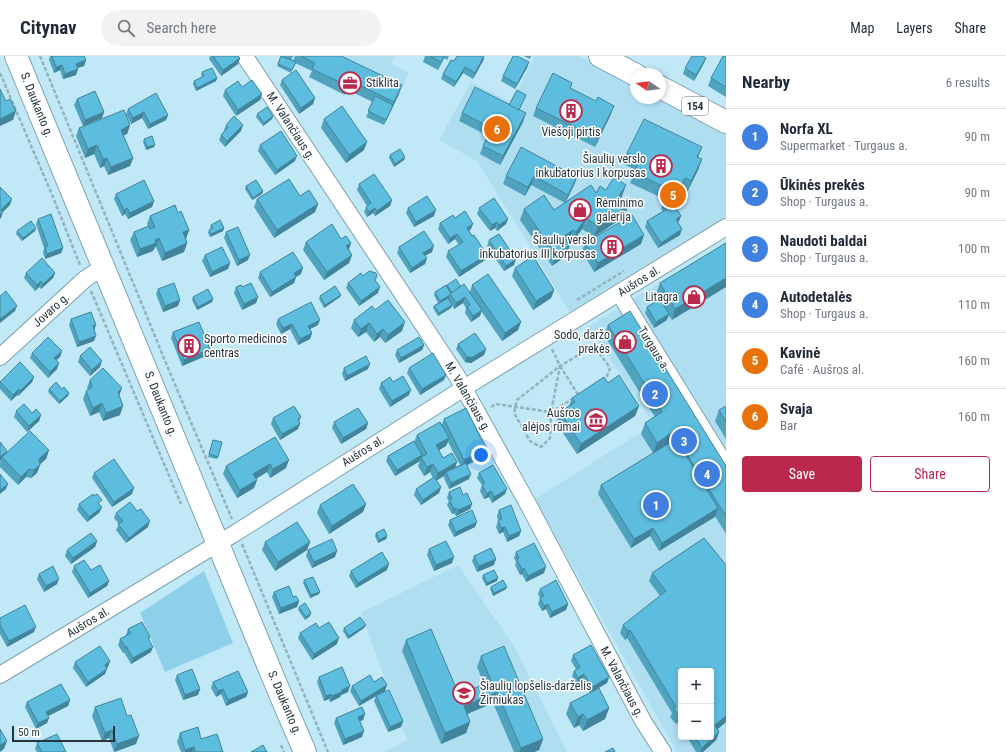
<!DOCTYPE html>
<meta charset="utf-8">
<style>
:root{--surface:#fff;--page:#f2f2f3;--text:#1f2937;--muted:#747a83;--line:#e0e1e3;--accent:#ba294b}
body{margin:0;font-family:"Roboto Condensed",sans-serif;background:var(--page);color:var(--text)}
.controls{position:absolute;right:12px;bottom:12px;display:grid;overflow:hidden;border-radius:4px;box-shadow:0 2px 6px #0003}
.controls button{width:36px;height:36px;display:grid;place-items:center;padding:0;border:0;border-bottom:1px solid var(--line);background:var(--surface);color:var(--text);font:20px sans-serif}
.compass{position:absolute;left:630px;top:12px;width:36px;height:36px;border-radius:50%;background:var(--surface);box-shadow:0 2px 6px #0003;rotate:283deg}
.scale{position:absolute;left:12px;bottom:10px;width:103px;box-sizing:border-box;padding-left:4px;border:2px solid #26353b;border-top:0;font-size:11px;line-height:14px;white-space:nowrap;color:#26353b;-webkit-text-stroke:3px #fff;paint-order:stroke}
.you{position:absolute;left:481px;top:399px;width:14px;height:14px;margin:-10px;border:3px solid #fff;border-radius:50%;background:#1a73e8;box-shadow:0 0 0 6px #1a73e833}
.badge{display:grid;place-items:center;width:26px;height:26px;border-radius:50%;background:var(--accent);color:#fff;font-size:13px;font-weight:700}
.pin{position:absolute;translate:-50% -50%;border:2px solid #fff;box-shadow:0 1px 4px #0006}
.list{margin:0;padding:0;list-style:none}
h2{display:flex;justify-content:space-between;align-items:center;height:52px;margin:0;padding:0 16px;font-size:17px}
h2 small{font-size:13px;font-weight:400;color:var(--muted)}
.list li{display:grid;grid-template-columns:26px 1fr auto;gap:12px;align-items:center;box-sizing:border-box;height:56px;padding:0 16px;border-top:1px solid var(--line)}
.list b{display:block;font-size:15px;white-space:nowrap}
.list p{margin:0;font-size:13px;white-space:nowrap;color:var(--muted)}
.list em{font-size:13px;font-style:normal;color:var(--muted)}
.actions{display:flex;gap:8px;padding:12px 16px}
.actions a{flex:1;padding:9px 0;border:1px solid var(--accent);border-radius:4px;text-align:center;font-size:14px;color:var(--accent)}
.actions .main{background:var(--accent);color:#fff}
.icon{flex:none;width:22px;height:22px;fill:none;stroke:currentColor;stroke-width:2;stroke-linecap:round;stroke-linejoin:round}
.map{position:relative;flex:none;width:726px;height:696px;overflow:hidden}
header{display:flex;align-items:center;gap:24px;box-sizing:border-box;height:56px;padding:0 20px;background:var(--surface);border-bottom:1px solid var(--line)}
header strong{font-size:19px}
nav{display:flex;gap:22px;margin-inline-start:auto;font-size:14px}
.search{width:280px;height:36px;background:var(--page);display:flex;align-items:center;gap:10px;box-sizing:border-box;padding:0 14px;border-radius:22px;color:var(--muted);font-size:15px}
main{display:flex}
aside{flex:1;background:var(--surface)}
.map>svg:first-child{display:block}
.built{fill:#afdef1;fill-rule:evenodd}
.green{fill:#8ed0e9}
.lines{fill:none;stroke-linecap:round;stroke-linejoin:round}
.street-casing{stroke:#7ca1af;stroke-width:18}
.secondary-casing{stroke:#7ca1af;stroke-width:24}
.primary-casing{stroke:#7ca1af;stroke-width:24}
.path{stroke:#92b2be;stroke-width:2.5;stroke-dasharray:4 2;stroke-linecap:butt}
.street{stroke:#fff;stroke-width:16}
.secondary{stroke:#fff;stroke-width:22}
.primary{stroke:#fff;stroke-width:22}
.wall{fill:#50a3bf;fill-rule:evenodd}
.shaded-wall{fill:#41849b}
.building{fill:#5dbdde;stroke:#41849b}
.labels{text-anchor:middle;stroke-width:3;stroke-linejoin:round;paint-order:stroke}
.shield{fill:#fff;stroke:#677276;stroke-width:1}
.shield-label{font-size:11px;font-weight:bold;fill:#26353b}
.poi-label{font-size:12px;fill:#26353b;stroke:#fff;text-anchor:end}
.street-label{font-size:12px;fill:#26353b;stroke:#fff}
</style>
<header>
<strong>Citynav</strong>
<div class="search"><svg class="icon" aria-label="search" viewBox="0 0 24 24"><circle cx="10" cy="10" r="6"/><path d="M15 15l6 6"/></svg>Search here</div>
<nav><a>Map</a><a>Layers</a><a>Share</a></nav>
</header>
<main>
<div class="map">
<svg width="726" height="696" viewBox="0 0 726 696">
<rect width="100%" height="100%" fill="#c1e8f7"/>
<g class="built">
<polygon points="281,0 394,0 391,7 409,17 391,55 348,34 345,39 309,21 312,15"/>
<polygon points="535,0 579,0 636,30 636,42 658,42 726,78 726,160 570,256 477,105 439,84 471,26 511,46"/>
<path d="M726,186V696H677L535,443L654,368L588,271ZM681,615H711V681H681Z"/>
<polygon points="458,509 514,590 567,696 384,696 407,684 361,557"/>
</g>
<polygon class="green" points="204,515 233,587 165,616 140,557"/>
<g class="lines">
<g class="street-casing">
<g id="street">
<polyline points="246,2 457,320 529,450 643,665 663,696"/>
<polyline points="619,237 726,410"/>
<polyline points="0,301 85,223 94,217 105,212"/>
<polyline points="0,619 237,476 464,332 726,171"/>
</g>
</g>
<g class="secondary-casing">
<polyline id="secondary" points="16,0 283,645 305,696"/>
</g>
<g class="primary-casing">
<g id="primary">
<polyline points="600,0 636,19"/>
<polyline points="660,31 726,66"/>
</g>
</g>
<g class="path">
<polyline points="40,0 168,312 232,463"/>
<polyline points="0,17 53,141 80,209"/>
<polyline points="91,235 181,448"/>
<polyline points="577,244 624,215"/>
<polyline points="552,293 560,310 551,356 550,382 541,391 530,385 514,357 517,344 560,310 587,294 596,292 610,312 607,320 603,323"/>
<polyline points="560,310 579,340"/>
<polyline points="491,351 496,348 551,356 574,342"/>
<polyline points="242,488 328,696"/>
<polyline points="281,689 284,696"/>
</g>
<use href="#street" class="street"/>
<use href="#secondary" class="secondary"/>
<use href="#primary" class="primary"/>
</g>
<g class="wall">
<polygon points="50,0 84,0 86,4 84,10 77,12 78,13 76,19 63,23 60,14 54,17 49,4"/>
<polygon points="210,0 238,0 240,2 238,8 221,20 209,3"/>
<polygon points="281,0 293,0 291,4 293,5 295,0 341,0 399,38 384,69 366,61 373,46 348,34 345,39 309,21 312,15 295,7 291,17 277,10"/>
<polygon points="425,0 449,0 447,4 444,2 438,14 423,6"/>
<polygon points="524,0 531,0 530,3"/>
<polygon points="726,0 726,41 708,30 711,22"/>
<polygon points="706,2 704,7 694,25 683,18 685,12"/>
<polygon points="484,3 473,23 463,17 454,31 441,23 443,18 454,5"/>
<polygon points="527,12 515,33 501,25 503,20"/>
<polygon points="202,16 217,22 216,25 196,35 193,28 194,25 202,21 201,19"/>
<polygon points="282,24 315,42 313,48 299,58 280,29"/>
<polygon points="242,31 262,38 260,44 236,60 223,40 225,34"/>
<polygon points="570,32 611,58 595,91 533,60 536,52"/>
<polygon points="526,39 519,54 523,66 500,109 480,98 483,90 488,80 459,65 462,57 509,49"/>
<polygon points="77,43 104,56 102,62 83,70 74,49"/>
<polygon points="128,53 168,59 166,64 148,73 142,62 131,68 126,58"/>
<polygon points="257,58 273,60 272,63 263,70 256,61"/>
<polygon points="324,63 364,94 346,107 321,72"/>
<polygon points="130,69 127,78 123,79 133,102 130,110 108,119 104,110 100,112 94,98 85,102 76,80 79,72"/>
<polygon points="226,69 241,75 225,91 219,84 221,79 225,75 224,74"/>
<polygon points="144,83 154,91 146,94 143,86"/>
<polygon points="260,89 295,105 275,119 258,95"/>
<polygon points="702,91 698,102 702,103 698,114 687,136 682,133 676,144 664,138 662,142 630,127 636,114 623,108 627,97"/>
<polygon points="390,99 405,101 404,104 394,111 389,102"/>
<polygon points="506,120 577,121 574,129 566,146 606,134 622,140 619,144 628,150 624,161 594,181 582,173 572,187 569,185 567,186 566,200 552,210 520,164 524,153 554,154 565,147 531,129 525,140 503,128"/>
<polygon points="359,128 392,144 390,150 375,160 373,157 367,161 364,156 366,151 367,150 357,134"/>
<polygon points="246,130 263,135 262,138 252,144 245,133"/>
<polygon points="116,138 154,145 152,151 128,163 125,158 122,160 114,143"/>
<polygon points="300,140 318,148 315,156 274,182 254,151 257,143"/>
<polygon points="663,147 681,160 679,165 678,166 680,179 658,192 645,171 647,165 663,155 661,153"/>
<polygon points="408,152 434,160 414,171 406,157"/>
<polygon points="479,152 508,163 506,168 497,175 495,172 490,175 477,158"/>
<polygon points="178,157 189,174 186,183 187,187 184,196 162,205 156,191 155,191 153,195 137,201 130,184 134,176 148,170 147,168 150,160"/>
<polygon points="455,162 471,173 469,175 487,199 485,204 459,221 446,201 448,195 459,189 455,183 448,188 438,173 440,167"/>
<polygon points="38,163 63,192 61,197 45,203 43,197 44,192 36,168"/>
<polygon points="211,169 224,172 223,175 210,181 208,177 209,174 211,173 210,172"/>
<polygon points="36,172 35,175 22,185 16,178 17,175"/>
<polygon points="226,176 248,204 237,210 224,182"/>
<polygon points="341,183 351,187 349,193 352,199 349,207 324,224 303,194 306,186"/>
<polygon points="489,184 514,209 504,215 487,190"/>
<polygon points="585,187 641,188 594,216 582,195"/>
<polygon points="726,187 672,264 668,259 667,264 654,272 645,257 647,251 659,243 656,238 660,227"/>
<polygon points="399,191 432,196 425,200 427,202 425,208 410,217 397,197"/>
<polygon points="205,199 230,207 228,213 210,221 202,205"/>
<polygon points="515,212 554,234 551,242 533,254 512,220"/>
<polygon points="260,216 301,218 296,221 294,227 270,241 258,222"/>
<polygon points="26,217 55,217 53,222 41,233 39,231 35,235 24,222"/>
<polygon points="363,220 377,220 375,224 378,237 359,250 346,232 348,227"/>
<polygon points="447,229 461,231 470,236 472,229 521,266 518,274 502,285 481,255 480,260 471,266 465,257 466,252 463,247 454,253 452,249 451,252 438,260 433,252 434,250 438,247 434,239 435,236 447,230"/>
<polygon points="236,231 242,231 258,241 256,247 242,254 234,237"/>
<polygon points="158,233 180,244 178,250 163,256 156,238"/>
<polygon points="320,240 340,241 324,252 319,243"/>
<polygon points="193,241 213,243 212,246 197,254 192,244"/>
<polygon points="375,254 402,275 385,287 380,281 374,286 366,276 358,281 351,272 354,264"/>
<polygon points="71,263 94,274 94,285 77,291 69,269"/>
<polygon points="278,263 318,269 310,273 312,277 310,283 298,289 290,273 281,278 276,268"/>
<polygon points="608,269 726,410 726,478 715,460 659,495 650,480 631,492 598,438 601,429 670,387 653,397 641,378 645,367 655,361 604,279"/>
<polygon points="173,276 208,299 182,310 171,282"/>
<polygon points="458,288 486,293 484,299 471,307 465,306 456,293"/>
<polygon points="424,289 422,294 399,307 395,299 397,294"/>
<polygon points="62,295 60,301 56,304 57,313 48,322 30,302 32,297"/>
<polygon points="80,300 100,311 90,320 78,306"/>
<polygon points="344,312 368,313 345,325 342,318"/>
<polygon points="409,312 446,319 444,324 420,339 407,317"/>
<polygon points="34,321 32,326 18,340 17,339 11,345 0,333 0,326"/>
<polygon points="90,324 119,339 120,359 103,365 99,356 90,360 83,343 86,335 88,334 87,332"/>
<polygon points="393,326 409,339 390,351 379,333 381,327"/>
<polygon points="608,327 639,350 635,360 577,398 556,367 560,356 569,350 572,342"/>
<polygon points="49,333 62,333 69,337 68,340 59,348 48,336"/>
<polygon points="726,350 726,383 715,365 719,354"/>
<polygon points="16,355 32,357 41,359 39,365 27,376 14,361"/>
<polygon points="301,361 299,366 298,373 280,384 271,368 273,362"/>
<path d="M444,363L486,393L483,401L467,409L469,423L449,433L444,422V420L436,425L441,431L439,437L421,449L414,439L416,433L433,422L430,416L424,420L418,410L420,405L395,420L386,405L388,400L414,386L417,379L442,368ZM448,386L460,409L455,411L457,406L443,402L438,394L446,390Z"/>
<polygon points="334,366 368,367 366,373 341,388 332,372"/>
<polygon points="275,381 286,412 270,422 267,416 256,423 257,424 254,432 237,442 223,418 226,410"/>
<polygon points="213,384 222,386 217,403 208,401"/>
<polygon points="0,386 7,395 6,397 49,394 46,403 40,408 37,417 31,422 26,421 18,429 0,411 0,407 1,404 0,405"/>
<polygon points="94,417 132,438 112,451 92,422"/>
<polygon points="479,417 505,438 492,447 489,441 484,443 480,435 482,429 477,422"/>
<polygon points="449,436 463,439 472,448 470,453 456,460 454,457 452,458 447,449 449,445 447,442"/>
<polygon points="79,448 100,449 102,451 99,457 87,466 77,454"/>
<polygon points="366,448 363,456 329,478 317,457 320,449"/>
<polygon points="499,454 521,475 519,480 507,486 503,476 499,478 496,471 498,465 497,460"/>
<polygon points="137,455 148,471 126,487 116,474 119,468 114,462 116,457"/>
<polygon points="450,464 475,471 454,481 448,469"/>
<polygon points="376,477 387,480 386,483 378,487 375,480"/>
<polygon points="704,482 726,666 717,673 719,676 716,684 703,696 696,696 687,681 711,681 681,615 681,671 678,666 676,668 670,661 672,657 627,582 625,584 620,577 623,569 660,540 649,525 652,517"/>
<polygon points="97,485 95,491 71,508 65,500 67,494"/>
<polygon points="265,486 310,486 307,494 275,515 262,494"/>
<polygon points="429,493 452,507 434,515 427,499"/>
<polygon points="308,494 335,501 312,512 306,500"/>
<polygon points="516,496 544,517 526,526 522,518 520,519 515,509 516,506 514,502"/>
<polygon points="474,500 494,509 477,516 472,505"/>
<polygon points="74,510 109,525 107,530 88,542 72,516"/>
<polygon points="387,514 356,532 349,520 351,515"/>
<polygon points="39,518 57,528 44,536 37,523"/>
<polygon points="483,519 497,525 486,530 482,522"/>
<polygon points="304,524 319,538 310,542 303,527"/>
<polygon points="491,531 507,531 506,533 493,540 490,533"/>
<polygon points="540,533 568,548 566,554 550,562 546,553 542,555 538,548 540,542 538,538"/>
<polygon points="274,536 293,541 299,545 297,551 279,558 272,541"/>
<polygon points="299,551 311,557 310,560 305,564 298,554"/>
<polygon points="0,562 34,576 7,591 0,578"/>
<polygon points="366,569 364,572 348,583 343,575 344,572"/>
<polygon points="319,572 337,588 312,604 298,582 300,577"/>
<polygon points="128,573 150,581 149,584 151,596 131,608 124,596 123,597 118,589 120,583 127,580 126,579"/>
<polygon points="406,584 459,639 484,628 477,611 481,600 543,683 539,694 534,696 514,696 493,647 467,658 470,666 466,677 441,688 402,595"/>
<polygon points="573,599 609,621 607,627 590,637 609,652 605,663 583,675 579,669 574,672 566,658 570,647 590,637 582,624 576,628 572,620 574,615 576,613 571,605"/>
<polygon points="110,605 108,611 107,612 105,618 86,631 73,612 75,606"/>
<polygon points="177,619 200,633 198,639 183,644 175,624"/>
<polygon points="319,621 348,636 341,639 340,641 330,646 329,643 324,645 317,626"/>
<polygon points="213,626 248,636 246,641 226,650 221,638 216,641 211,632"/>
<polygon points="374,626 387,629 385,635 382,637 403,665 401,671 388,676 374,645 376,640 359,650 350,635 352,630"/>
<polygon points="70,644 68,650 48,660 47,667 36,673 25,651 27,646"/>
<polygon points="95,651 136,688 114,696 109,682 102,685 92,660"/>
<polygon points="365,658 363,664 360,665 362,681 343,689 334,667 336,662"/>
<polygon points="180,677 223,696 181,696 177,686"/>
<polygon points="37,687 66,696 37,696 35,693"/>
</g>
<g class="shaded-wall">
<polygon points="444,0 445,0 438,14"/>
<polygon points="484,0 484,3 473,23 475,17"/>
<polygon points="240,2 238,8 221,20 223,14"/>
<polygon points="706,2 704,7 694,25 696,19"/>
<polygon points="86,4 84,10 74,13 76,8"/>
<polygon points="529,6 527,12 515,33 517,28"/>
<polygon points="62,9 60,14 54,17 56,11"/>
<polygon points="465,11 463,17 454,31 456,26"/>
<polygon points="78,13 76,19 63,23 65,18"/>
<polygon points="217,22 216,25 196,35 197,32"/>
<polygon points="402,29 399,38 384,69 386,64"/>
<polygon points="262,38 260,44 236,60 238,54"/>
<polygon points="315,42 313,48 299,58 301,52"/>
<polygon points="614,50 611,58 595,91 598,82"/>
<polygon points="16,55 13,64 0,70 0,63"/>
<polygon points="104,56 102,62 83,70 85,64"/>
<polygon points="144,56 142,62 131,68 133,62"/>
<polygon points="526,57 523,66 500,109 503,100"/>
<polygon points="168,59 166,64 148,73 150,68"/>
<polygon points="273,60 272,63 263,70 264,67"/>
<polygon points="130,69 127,78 118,82 121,74"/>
<polygon points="243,69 241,75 225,91 227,85"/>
<polygon points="367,86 364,94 346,107 349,99"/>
<polygon points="97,89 94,98 85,102 88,93"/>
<polygon points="155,89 154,91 146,94 147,91"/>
<polygon points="297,100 295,105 275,119 277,114"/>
<polygon points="405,101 404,104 394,111 395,108"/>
<polygon points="107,102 104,110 100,112 103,103"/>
<polygon points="133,102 130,110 108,119 111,111"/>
<polygon points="702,103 698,114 687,136 691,125"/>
<polygon points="534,120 531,129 525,140 528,131"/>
<polygon points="577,121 574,129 565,147 568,139"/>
<polygon points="685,122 682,133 676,144 680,133"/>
<polygon points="626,129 622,140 613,154 617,143"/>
<polygon points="263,135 262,138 252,144 253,142"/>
<polygon points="12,143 10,149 0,159 1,154"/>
<polygon points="392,144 390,150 375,160 377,155"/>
<polygon points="154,145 152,151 128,163 130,157"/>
<polygon points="318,148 315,156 274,182 277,174"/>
<polygon points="628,150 624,161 594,181 598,170"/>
<polygon points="127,152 125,158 122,160 124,154"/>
<polygon points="375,152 373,157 367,161 369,156"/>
<polygon points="436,154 434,160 414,171 416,166"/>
<polygon points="3,156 1,162 0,163 0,159"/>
<polygon points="681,160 679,165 674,168 676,163"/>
<polygon points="586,162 582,173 572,187 576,176"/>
<polygon points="508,163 506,168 497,175 499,169"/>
<polygon points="497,166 495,172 490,175 492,169"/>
<polygon points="473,168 471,173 465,177 467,172"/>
<polygon points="36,172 35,175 22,185 23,182"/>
<polygon points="224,172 223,175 210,181 211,178"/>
<polygon points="682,173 680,179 658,192 661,187"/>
<polygon points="189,174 186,182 180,185 183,176"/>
<polygon points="573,174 569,185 559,191 563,181"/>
<polygon points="457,178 455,183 448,188 450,182"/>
<polygon points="644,179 641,188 594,216 598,207"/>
<polygon points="159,182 156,191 155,191 153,195 137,201 140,193 155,184"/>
<polygon points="187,187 184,196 162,205 165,197"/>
<polygon points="351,187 348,196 346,190"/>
<polygon points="570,189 566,200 552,210 556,199"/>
<polygon points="434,190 432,196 421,202 423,197"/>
<polygon points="63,192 61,197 45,203 47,198"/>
<polygon points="250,199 248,204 237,210 239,204"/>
<polygon points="352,199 349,207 324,224 327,216"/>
<polygon points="487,199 485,204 459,221 461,215"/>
<polygon points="427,202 425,208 410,217 412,212"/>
<polygon points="516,203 514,209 504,215 506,210"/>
<polygon points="230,207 228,213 210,221 212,216"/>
<polygon points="303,212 301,218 292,223 294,217"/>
<polygon points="55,217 53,222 41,233 43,228"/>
<polygon points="296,221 294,227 270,241 272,236"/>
<polygon points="726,222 726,231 672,264 675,253"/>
<polygon points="41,225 39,231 35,235 37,229"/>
<polygon points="380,231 378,237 359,250 361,245"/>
<polygon points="554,234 551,242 533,254 536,245"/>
<polygon points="341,239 340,241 324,252 325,249"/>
<polygon points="450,239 449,242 439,248 440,245"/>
<polygon points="258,241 256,247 242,254 244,248"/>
<polygon points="465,241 463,247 454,253 456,247"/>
<polygon points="213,243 212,246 197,254 198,251"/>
<polygon points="180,244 178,250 163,256 165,250"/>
<polygon points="452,249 451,252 438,260 439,257"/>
<polygon points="17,250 15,255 0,267 0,263"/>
<polygon points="482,254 480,260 471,266 473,260"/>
<polygon points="669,258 667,264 654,272 656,266"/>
<polygon points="320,264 318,269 306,275 308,270"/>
<polygon points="405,266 402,275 385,287 388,279"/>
<polygon points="521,266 518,274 502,285 505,277"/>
<polygon points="369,267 366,276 358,281 361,273"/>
<polygon points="292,268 290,273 281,278 283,272"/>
<polygon points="96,269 94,275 93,270"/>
<polygon points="383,273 380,281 374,286 377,278"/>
<polygon points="312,277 310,283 298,289 300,283"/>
<polygon points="96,280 94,285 77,291 79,286"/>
<polygon points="424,289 422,294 399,307 401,302"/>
<polygon points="210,293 208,299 182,310 184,304"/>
<polygon points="486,293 484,299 471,307 465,306 467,301"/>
<polygon points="62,295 60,301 52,308 54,302"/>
<polygon points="102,305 100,311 90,320 92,314"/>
<polygon points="59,307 57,313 48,322 50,316"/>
<polygon points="370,308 368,313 345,325 347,320"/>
<polygon points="446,319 444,324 420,339 422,333"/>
<polygon points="34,321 32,326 18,340 20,335"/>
<polygon points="122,332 119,340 118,336"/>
<polygon points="19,333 17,339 11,345 13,339"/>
<polygon points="411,334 409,339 390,351 392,345"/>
<polygon points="69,337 68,340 59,348 60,345"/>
<polygon points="102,347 99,356 90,360 93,352"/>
<polygon points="123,350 120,359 103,365 106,357"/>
<polygon points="639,350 635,360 577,398 581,388"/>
<polygon points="41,359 39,365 27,376 29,370"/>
<polygon points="368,367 366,373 341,388 343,382"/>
<polygon points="300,368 298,373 280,384 282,378"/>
<polygon points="673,376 669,387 653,397 657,387"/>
<polygon points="449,382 446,390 433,398 436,389"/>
<polygon points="486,393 483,401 461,412 464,404"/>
<polygon points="49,394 46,403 36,412 39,403"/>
<polygon points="7,395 5,401 2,401 1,404 0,405 0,401"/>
<polygon points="422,399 420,405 395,420 397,414"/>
<polygon points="289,404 286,412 270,422 273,413"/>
<polygon points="457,406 454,415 446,416 444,420 435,425 438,417"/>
<polygon points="270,408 267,416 250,426 253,418"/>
<polygon points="433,408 430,416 424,420 427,411"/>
<polygon points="40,409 37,417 31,422 34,414"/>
<polygon points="29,413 26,421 18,429 21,421"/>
<polygon points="471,418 469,423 449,433 451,427"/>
<polygon points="257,424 254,432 237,442 240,434"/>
<polygon points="8,428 6,433 0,438 0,434"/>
<polygon points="441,431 439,437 421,449 423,444"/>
<polygon points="134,432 132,438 112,451 114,446"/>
<polygon points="507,433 505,438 492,447 494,441"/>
<polygon points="491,435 489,441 484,443 487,438"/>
<polygon points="366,448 363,456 329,478 332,470"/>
<polygon points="472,448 470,453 456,460 458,454"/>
<polygon points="102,451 99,457 87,466 89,461"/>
<polygon points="456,452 454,457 452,458 454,453"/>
<polygon points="718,452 715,461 659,495 662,487"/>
<polygon points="150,465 148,471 126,487 129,482"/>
<polygon points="477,466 475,471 454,481 456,476"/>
<polygon points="505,471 503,476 499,478 501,472"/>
<polygon points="653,472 650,480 631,492 634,483"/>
<polygon points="521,475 519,480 507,486 509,480"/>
<polygon points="387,480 386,483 378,487 379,484"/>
<polygon points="97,485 95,491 71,508 73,502"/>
<polygon points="310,486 307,494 275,515 278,506"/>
<polygon points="337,495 335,501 312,512 314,506"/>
<polygon points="454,501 452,507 434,515 436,509"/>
<polygon points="496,503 494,509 477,516 479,510"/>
<polygon points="389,508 387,514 356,532 358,527"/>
<polygon points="546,511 544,517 526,526 528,520"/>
<polygon points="524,512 522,518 520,519 522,514"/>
<polygon points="498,522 497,525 486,530 487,527"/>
<polygon points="59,523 57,528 44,536 46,530"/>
<polygon points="109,525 107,530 88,542 90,537"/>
<polygon points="507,531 506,533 493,540 494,537"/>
<polygon points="320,536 319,538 310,542 311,539"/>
<polygon points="299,545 297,551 279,558 281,552"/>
<polygon points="548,548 546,553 542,555 544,550"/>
<polygon points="568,548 566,554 550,562 552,556"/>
<polygon points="311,557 310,560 305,564 306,561"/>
<polygon points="366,569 364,572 348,583 349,580"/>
<polygon points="36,571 34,576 7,591 9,585"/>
<polygon points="630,574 627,582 625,584 628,575"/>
<polygon points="339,582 337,588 312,604 314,598"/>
<polygon points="126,590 124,596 123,597 125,591"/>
<polygon points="153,591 151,596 131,608 133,602"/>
<polygon points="110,605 108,611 103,614 105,609"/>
<polygon points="107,613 105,618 86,631 88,626"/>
<polygon points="584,618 582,624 576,628 578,622"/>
<polygon points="609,621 607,627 590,637 592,631"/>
<polygon points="387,629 385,635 359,650 361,645"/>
<polygon points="350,630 348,636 341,639 340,641 330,646 332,640 342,634"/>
<polygon points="200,633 198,639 183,644 185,639"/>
<polygon points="223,633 221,638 216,641 218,635"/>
<polygon points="248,636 246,641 226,650 228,644"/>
<polygon points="497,636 493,647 460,661 464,650"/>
<polygon points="331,638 329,643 324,645 326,640"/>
<polygon points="70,644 68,650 44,662 46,656"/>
<polygon points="609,652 605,663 583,675 587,664"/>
<polygon points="681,657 678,666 676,668 679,660"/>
<polygon points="365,658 363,664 356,667 358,661"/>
<polygon points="583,658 579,669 574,672 578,661"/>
<polygon points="726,660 726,666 712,678 715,669"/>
<polygon points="49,662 47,667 36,673 38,667"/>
<polygon points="403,665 401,671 388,676 390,671"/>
<polygon points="470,666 466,677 441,688 445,677"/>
<polygon points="112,674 109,682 102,685 105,677"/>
<polygon points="364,675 362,681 343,689 345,683"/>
<polygon points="719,676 716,684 703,696 700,696 702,692"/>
<polygon points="139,680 136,688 114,696 117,688"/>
<polygon points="543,683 539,694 534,696 519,696 521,692"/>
<polygon points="7,685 4,693 0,696 0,689"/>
<polygon points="194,691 192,696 185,696 185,694"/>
</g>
<g class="building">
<polygon points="52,0 84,0 86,4 76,8 78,13 65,18 62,9 56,11"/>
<polygon points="213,0 238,0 240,2 223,14"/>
<polygon points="281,0 296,6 292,14 278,8"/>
<polygon points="301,0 341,0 402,29 394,46 351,25 348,30 312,13 315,7"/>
<polygon points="430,0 444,0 441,6"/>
<polygon points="457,0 484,0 475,17 465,11 456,26 443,18 451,4 454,5"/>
<polygon points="513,0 517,0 529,6 517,28 503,20"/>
<polygon points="692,0 703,0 706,2 696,19 685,12"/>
<polygon points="723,0 726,0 726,31 711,22"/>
<polygon points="212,12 217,22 197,32 194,25 204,20 202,16"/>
<polygon points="296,14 315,42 301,52 282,24"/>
<polygon points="553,17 572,27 570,32 596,45 598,41 614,50 598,82 536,52"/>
<polygon points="252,24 262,38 238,54 225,34 238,25 242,31"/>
<polygon points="475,31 526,57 503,100 483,90 492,72 462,57"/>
<polygon points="0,33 6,45 10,43 16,55 0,63"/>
<polygon points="517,34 526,39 519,54 509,49"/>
<polygon points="95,35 104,56 85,64 77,43"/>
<polygon points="156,37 168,59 150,68 144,56 133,62 128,53"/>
<polygon points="375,40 393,49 386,64 368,55"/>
<polygon points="342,50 367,86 349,99 324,63"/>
<polygon points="267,51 273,60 264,67 257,58"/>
<polygon points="124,54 130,69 121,74 133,102 111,111 107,102 103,103 97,89 88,93 79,72"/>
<polygon points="234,60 243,69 227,85 221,79 228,71 226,69"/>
<polygon points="644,63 702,91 697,101 702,103 691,125 685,122 680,133 668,127 666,132 634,116 641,103 627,97"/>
<polygon points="281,75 297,100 277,114 260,89"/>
<polygon points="152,80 155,89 147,91 144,83"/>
<polygon points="521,91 577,121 568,139 534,120 528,131 506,120"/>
<polygon points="400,93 405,101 395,108 390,99"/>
<polygon points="374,118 392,144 377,155 375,152 369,156 366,151 371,147 359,128"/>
<polygon points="614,121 626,129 617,143 628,150 598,170 586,162 576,176 573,174 563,181 570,189 556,199 524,153 544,139 554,154 591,129 596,137 600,130 606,134"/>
<polygon points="289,123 300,140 309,134 318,148 277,174 257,143"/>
<polygon points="144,124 154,145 130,157 127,152 124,154 116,138"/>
<polygon points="256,124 263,135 253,142 246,130"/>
<polygon points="0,131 12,143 1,154 3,156 0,159"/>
<polygon points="427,140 436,154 416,166 408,152"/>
<polygon points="494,142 508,163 499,169 497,166 492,169 479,152"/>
<polygon points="670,142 681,160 676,163 682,173 661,187 647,165 667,153 663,147"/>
<polygon points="175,149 178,157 181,155 189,174 183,176 187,187 165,197 159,182 155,184 156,187 140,193 134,176 149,170 150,173 155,171 150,160"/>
<polygon points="465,155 473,168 467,172 472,180 474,179 487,199 461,215 448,195 463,186 457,178 450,182 440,167 453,159 455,162"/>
<polygon points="51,158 63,192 47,198 45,191 48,190 38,163"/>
<polygon points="632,159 644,179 598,207 585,187"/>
<polygon points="220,164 224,172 211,178 209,174 213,172 211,169"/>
<polygon points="31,165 36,172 23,182 17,175"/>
<polygon points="332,168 341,183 346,180 351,187 346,190 352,199 327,216 306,186"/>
<polygon points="238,171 250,199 239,204 226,176"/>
<polygon points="424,175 434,190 423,197 427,202 412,212 399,191"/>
<polygon points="499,178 516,203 506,210 489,184"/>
<polygon points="726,187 726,222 675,253 660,227"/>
<polygon points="222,191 230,207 212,216 205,199"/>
<polygon points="293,196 303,212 294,217 296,221 272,236 260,216"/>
<polygon points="533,200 554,234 536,245 515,212"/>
<polygon points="42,202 55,217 43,228 41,225 37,229 26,217"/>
<polygon points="369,215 376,217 377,220 375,224 380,231 361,245 348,227 361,217 363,220"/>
<polygon points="488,218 521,266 505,277 472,229"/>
<polygon points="456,223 461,231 452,237 447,229"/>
<polygon points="174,227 180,244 165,250 158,233"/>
<polygon points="251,227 258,241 244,248 236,231 241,229 242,231"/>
<polygon points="464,228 482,254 473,260 467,251 470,249 465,241 456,247 450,238"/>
<polygon points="446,229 451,238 450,239 440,245 435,236"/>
<polygon points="335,230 341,239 325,249 320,240"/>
<polygon points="208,233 213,243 198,251 193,241"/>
<polygon points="6,235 17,250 0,263 0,240"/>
<polygon points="448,242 452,249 439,257 434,250"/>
<polygon points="660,243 669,258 656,266 647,251"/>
<polygon points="388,244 405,266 388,279 383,273 377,278 369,267 361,273 354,264 372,250 375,254"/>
<polygon points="311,246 320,264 308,270 312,277 300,283 292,268 283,272 278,263"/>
<polygon points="630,255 726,410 726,460 673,376 657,387 645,367 662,356 608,269"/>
<polygon points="91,256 96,269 93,270 96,280 79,286 71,263"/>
<polygon points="199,266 210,293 184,304 173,276"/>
<polygon points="475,277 486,293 473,301 467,301 458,288"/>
<polygon points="48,281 62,295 54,302 59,307 50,316 32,297"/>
<polygon points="419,281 424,289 401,302 397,294"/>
<polygon points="90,291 102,305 92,314 80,300"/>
<polygon points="433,297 446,319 422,333 409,312"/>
<polygon points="366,300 370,308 347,320 344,312"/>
<polygon points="20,306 34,321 20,335 19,333 13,339 0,326"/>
<polygon points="103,312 122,332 118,336 123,350 106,357 102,347 93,352 86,335 92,331 90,324"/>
<polygon points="619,319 639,350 581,388 560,356 575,346 572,342 604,321 608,327"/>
<polygon points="403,320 411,334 392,345 381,327 390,321 393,326"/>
<polygon points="56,326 62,333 64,331 69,337 60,345 49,333"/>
<polygon points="24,348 32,357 36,353 41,359 29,370 16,355"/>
<polygon points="294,350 301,361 298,363 300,368 282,378 273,362"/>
<polygon points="726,350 726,366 719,354"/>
<polygon points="358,352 368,367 343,382 334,366"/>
<polygon points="466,352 486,393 464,404 444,363"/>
<polygon points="440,366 449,382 436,389 443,402 452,397 457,406 438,417 433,408 427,411 421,401 427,398 417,379"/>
<polygon points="30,375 49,394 39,403 40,409 34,414 29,413 21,421 2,401"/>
<polygon points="275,381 289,404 273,413 270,408 253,418 257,424 240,434 226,410"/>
<polygon points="676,383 718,452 662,487 653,472 634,483 601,429"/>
<polygon points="213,384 222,386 218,401 209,398"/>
<polygon points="414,385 422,399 397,414 388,400"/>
<polygon points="0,386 7,395 0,401"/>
<polygon points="114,403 134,432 114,446 94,417"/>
<polygon points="466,407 471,418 451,427 446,416"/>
<polygon points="493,409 507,433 494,441 491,435 487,438 482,429 485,427 479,417"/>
<polygon points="0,418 8,428 0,434"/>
<polygon points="434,421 441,431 423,444 416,433"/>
<polygon points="353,428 366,448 332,470 320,449"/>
<polygon points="460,431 463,439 467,437 472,448 458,454 456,452 454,453 449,444 452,443 449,436"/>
<polygon points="93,438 94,440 97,438 102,444 98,447 102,451 89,461 79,448"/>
<polygon points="130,446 137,455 141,453 150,465 129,482 118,468 123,465 116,457"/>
<polygon points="511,449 521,475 509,480 505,471 501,472 498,465 502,463 499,454"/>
<polygon points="472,454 477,466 456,476 450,464"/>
<polygon points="297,466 310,486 278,506 265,486"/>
<polygon points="384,473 387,480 379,484 376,477"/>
<polygon points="91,477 97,485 73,502 67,494"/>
<polygon points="704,482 726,509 726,660 715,669 719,676 702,692 695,681 711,681 711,615 681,615 681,658 679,660 673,652 676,651 630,574 628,575 623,569 666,535 652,517"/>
<polygon points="332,483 337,495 314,506 308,494"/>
<polygon points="446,485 454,501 436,509 429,493"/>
<polygon points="534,487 546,511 528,520 524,512 522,514 517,503 519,502 516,496"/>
<polygon points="491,492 496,503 479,510 474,500"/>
<polygon points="382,496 389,508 358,527 351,515"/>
<polygon points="84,504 91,514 100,509 109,525 90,537 74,510"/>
<polygon points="53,510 59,523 46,530 39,518"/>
<polygon points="494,514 498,522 487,527 483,519"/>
<polygon points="313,521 320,536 311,539 304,524"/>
<polygon points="503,524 507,531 494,537 491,531"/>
<polygon points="556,524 568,548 552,556 548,548 544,550 540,542 544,540 540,533"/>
<polygon points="289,530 293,541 296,540 299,545 281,552 274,536"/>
<polygon points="305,547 311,557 306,561 299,551"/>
<polygon points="25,549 36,571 9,585 0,569 0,562"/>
<polygon points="360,561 366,569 349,580 344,572"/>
<polygon points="142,566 150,581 148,582 153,591 133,602 126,590 125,591 120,583 131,577 128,573"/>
<polygon points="329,566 339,582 314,598 300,577 316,567 319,572"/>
<polygon points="431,573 459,639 491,625 481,600 504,590 543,683 521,692 497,636 464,650 470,666 445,677 406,584"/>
<polygon points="591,589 609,621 592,631 584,618 578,622 574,615 580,611 573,599"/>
<polygon points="100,590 110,605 105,609 107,613 88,626 75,606"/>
<polygon points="342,611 350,630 342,634 342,636 332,640 331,638 326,640 319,621"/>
<polygon points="192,613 200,633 185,639 177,619"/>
<polygon points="238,615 248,636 228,644 223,633 218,635 213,626"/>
<polygon points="370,619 374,626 382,621 387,629 361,645 352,630"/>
<polygon points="61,628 70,644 46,656 49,662 38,667 27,646"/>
<polygon points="599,632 609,652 587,664 583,658 578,661 570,647"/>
<polygon points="389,634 403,665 390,671 376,639"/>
<polygon points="121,642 127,660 131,659 139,680 117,688 112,674 105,677 95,651"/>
<polygon points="362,651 365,658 358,661 364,675 345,683 336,662"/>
<polygon points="198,671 201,683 217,678 223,696 195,696 194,691 185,694 180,677"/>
<polygon points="0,673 7,685 0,689"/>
<polygon points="57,678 66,696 42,696 37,687"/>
<polygon points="263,689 267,696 251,696"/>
<polygon points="613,692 615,696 605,696"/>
</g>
<defs>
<g id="office-ring" transform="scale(1.15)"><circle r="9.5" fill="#fff" stroke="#ba294b" stroke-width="1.5"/><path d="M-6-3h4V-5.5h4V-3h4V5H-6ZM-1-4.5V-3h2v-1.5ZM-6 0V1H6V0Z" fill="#ba294b"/></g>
<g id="building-ring" transform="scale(1.15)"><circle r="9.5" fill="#fff" stroke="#ba294b" stroke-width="1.5"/><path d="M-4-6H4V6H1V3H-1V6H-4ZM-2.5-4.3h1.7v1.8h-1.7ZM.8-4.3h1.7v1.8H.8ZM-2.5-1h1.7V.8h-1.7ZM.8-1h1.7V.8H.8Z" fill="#ba294b"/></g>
<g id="shop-ring" transform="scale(1.15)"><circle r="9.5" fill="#fff" stroke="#ba294b" stroke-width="1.5"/><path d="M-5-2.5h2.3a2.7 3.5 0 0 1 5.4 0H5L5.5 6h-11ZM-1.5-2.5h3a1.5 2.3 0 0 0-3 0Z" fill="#ba294b"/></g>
<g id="museum-ring" transform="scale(1.15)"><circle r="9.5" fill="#fff" stroke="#ba294b" stroke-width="1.5"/><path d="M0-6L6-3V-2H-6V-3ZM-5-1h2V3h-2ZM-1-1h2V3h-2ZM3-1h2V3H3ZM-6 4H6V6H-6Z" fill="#ba294b"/></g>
<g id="school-ring" transform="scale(1.15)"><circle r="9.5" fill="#fff" stroke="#ba294b" stroke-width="1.5"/><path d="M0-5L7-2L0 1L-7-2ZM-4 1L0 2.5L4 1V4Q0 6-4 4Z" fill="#ba294b"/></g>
</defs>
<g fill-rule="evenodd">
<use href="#office-ring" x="350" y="27"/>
<use href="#building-ring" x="571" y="55"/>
<use href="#building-ring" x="661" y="110"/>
<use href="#shop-ring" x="580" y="154"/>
<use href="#building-ring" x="612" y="191"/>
<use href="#shop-ring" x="694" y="241"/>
<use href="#shop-ring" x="625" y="286"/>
<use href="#building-ring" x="189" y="290"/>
<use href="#museum-ring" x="596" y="364"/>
<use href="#school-ring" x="464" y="637"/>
</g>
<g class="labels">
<rect class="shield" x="682" y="41" width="26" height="18" rx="3"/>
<g class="shield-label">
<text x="695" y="54">154</text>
</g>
<g class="poi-label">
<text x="366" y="31" text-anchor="start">Stiklita</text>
<text x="571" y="80" text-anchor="middle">Viešoji pirtis</text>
<text x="646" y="107">Šiaulių verslo<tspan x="646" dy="14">inkubatorius I korpusas</tspan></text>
<text x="596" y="151" text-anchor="start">Rėminimo<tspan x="596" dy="14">galerija</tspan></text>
<text x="596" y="188">Šiaulių verslo<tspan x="596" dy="14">inkubatorius III korpusas</tspan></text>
<text x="678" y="245">Litagra</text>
<text x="610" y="283">Sodo, daržo<tspan x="610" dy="14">prekės</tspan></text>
<text x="204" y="287" text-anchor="start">Sporto medicinos<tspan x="204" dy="14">centras</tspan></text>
<text x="580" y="361">Aušros<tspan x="580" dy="14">alėjos rūmai</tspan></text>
<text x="480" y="634" text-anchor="start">Šiaulių lopšelis-darželis<tspan x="480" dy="14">Žirniukas</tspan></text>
</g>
<g class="street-label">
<text transform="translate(37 49) rotate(68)" y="4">S. Daukanto g.</text>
<text transform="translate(291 70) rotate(57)" y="4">M. Valančiaus g.</text>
<text transform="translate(639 225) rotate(-32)" y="4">Aušros al.</text>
<text transform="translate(51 254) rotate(-42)" y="4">Jovaro g.</text>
<text transform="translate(654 293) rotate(58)" y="4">Turgaus a.</text>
<text transform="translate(468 341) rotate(60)" y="4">M. Valančiaus g.</text>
<text transform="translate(161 348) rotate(68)" y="4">S. Daukanto g.</text>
<text transform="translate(363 395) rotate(-32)" y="4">Aušros al.</text>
<text transform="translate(88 566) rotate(-31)" y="4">Aušros al.</text>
<text transform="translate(622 626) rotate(62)" y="4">M. Valančiaus g.</text>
<text transform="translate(285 647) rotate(67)" y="4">S. Daukanto g.</text>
</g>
</g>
</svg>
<div class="controls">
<button>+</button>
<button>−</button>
</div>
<svg class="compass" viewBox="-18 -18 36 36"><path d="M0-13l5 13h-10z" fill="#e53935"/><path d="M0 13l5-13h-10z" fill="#747a83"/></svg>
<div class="scale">50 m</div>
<div class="you"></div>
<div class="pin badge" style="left:656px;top:449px;background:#3f7fe0">1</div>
<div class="pin badge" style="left:655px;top:338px;background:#3f7fe0">2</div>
<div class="pin badge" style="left:684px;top:385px;background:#3f7fe0">3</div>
<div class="pin badge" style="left:707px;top:418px;background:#3f7fe0">4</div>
<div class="pin badge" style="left:673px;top:139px;background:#e8710a">5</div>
<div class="pin badge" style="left:497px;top:73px;background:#e8710a">6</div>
</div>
<aside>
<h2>Nearby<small>6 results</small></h2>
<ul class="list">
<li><span class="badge" style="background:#3f7fe0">1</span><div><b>Norfa XL</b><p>Supermarket · Turgaus a.</p></div><em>90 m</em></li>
<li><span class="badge" style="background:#3f7fe0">2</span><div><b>Ūkinės prekės</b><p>Shop · Turgaus a.</p></div><em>90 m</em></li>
<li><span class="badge" style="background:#3f7fe0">3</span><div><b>Naudoti baldai</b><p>Shop · Turgaus a.</p></div><em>100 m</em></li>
<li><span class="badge" style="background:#3f7fe0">4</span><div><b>Autodetalės</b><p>Shop · Turgaus a.</p></div><em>110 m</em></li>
<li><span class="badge" style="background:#e8710a">5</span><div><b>Kavinė</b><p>Café · Aušros al.</p></div><em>160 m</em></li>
<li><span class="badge" style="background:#e8710a">6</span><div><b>Svaja</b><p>Bar</p></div><em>160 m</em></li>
</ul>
<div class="actions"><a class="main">Save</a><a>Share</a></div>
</aside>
</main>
